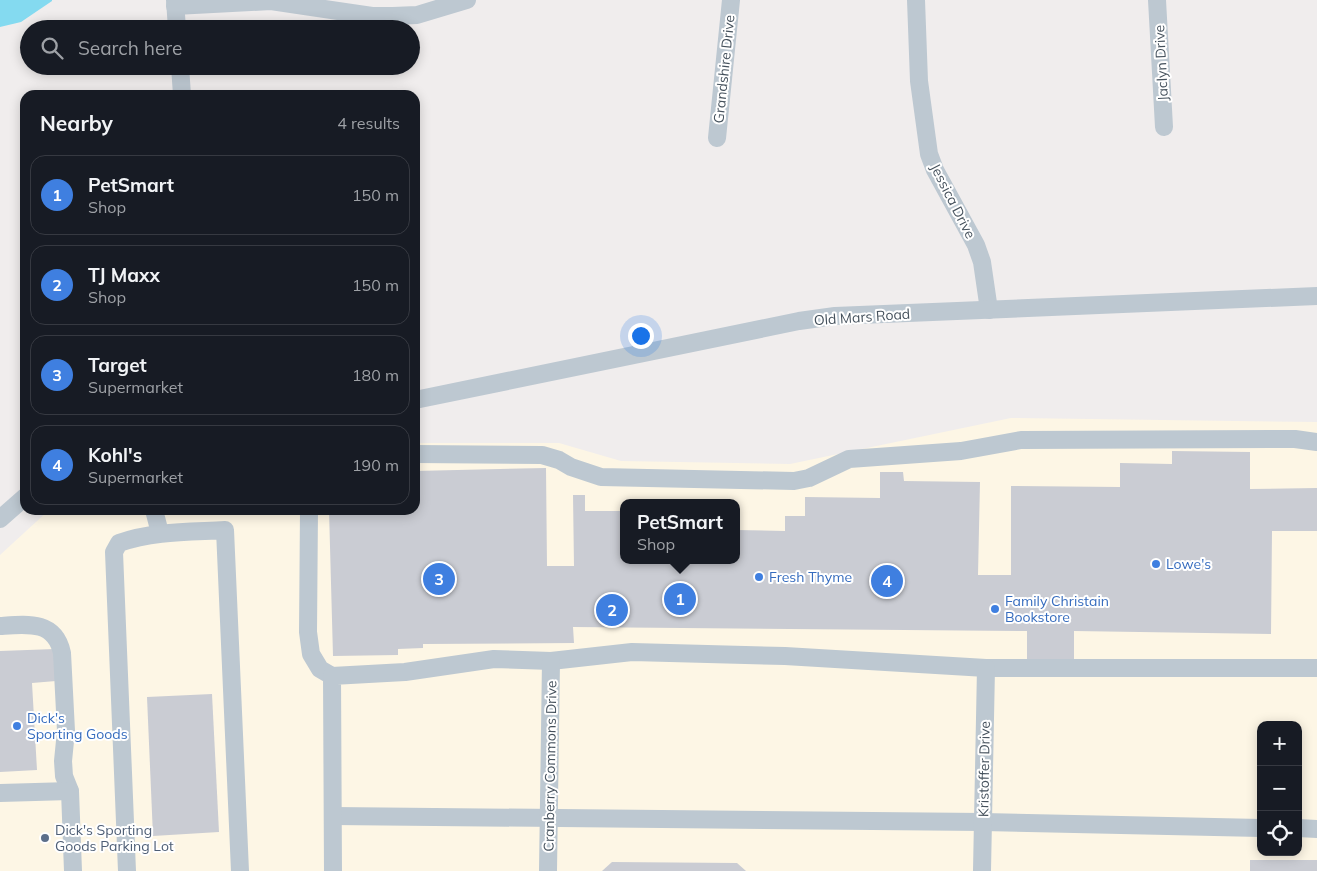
<!DOCTYPE html>
<meta charset="utf-8">
<style>
:root{--surface:#171b24;--page:#242831;--text:#f1f3f6;--muted:#9ea1a6;--line:#363941;--accent:#0b8043}
body{margin:0;font-family:Mulish,sans-serif;background:var(--page);color:var(--text)}
.controls{position:absolute;right:15px;bottom:15px;display:grid;overflow:hidden;border-radius:10px;box-shadow:0 2px 12px #0003}
.controls button{width:45px;height:45px;display:grid;place-items:center;padding:0;border:0;border-bottom:1px solid var(--line);background:var(--surface);color:var(--text);font:25px sans-serif}
.you{position:absolute;left:640px;top:335px;width:18px;height:18px;margin:-12px;border:4px solid #fff;border-radius:50%;background:#1a73e8;box-shadow:0 0 0 8px #1a73e833}
.badge{display:grid;place-items:center;width:32px;height:32px;border-radius:50%;background:var(--accent);color:#fff;font-size:16px;font-weight:700}
.pin{position:absolute;translate:-50% -50%;border:2px solid #fff;box-shadow:0 1px 5px #0006}
.popup{position:absolute;left:620px;top:499px;width:120px;height:65px;box-sizing:border-box;display:grid;place-content:center;border-radius:10px;background:var(--surface);filter:drop-shadow(0 1px 4px #0005);font-size:16px;white-space:nowrap;color:var(--muted)}
.popup b{font-size:19px;color:var(--text)}
.popup::after{content:'';position:absolute;left:50%;top:100%;margin-left:-10px;border:10px solid transparent;border-top-color:var(--surface)}
.list{margin:0;padding:0;list-style:none}
h2{display:flex;justify-content:space-between;align-items:center;height:65px;margin:0;padding:0 20px;font-size:21px}
h2 small{font-size:16px;font-weight:400;color:var(--muted)}
.list li{display:grid;grid-template-columns:32px 1fr auto;gap:15px;align-items:center;box-sizing:border-box;height:80px;margin:0 10px 10px;padding:0 10px;border:1px solid var(--line);border-radius:15px}
.list b{display:block;font-size:19px;white-space:nowrap}
.list p{margin:0;font-size:16px;white-space:nowrap;color:var(--muted)}
.list em{font-size:16px;font-style:normal;color:var(--muted)}
.icon{flex:none;width:28px;height:28px;fill:none;stroke:currentColor;stroke-width:2;stroke-linecap:round;stroke-linejoin:round}
.map{position:relative;flex:none;width:1317px;height:871px;overflow:hidden}
.search{position:absolute;background:var(--surface);box-shadow:0 2px 12px #0003;left:20px;top:20px;width:400px;height:55px;display:flex;align-items:center;gap:12px;box-sizing:border-box;padding:0 18px;border-radius:28px;color:var(--muted);font-size:19px}
.panel{position:absolute;background:var(--surface);box-shadow:0 2px 12px #0003;left:20px;top:90px;width:400px;height:425px;border-radius:15px}
.map>svg:first-child{display:block}
.commercial{fill:#fdf6e5;fill-rule:evenodd}
.water{fill:#84daf0}
.building{fill:#caccd3}
.lines{fill:none;stroke-linecap:round;stroke-linejoin:round}
.minor{stroke:#bdc8d1;stroke-width:18}
.shop-dot{fill:#3f7fe0;stroke:#fff;stroke-width:2}
.service-dot{fill:#5c6f8a;stroke:#fff;stroke-width:2}
.labels{text-anchor:middle;stroke-width:4;stroke-linejoin:round;paint-order:stroke}
.street-label{font-size:14px;fill:#45515c;stroke:#fff}
.shop-label{font-size:14px;fill:#366cbe;stroke:#fff;text-anchor:start}
.service-label{font-size:14px;fill:#4e5e75;stroke:#fff;text-anchor:start}
</style>
<div class="map">
<svg width="1317" height="871" viewBox="0 0 1317 871">
<rect width="100%" height="100%" fill="#f0eded"/>
<path class="commercial" d="M1011,418L1317,422V871H0V555L49,510H415V443H559L621,461L790,464ZM624,503H736V560H624ZM1261,725H1298V852H1261Z"/>
<polygon class="water" points="0,0 52,0 52,1 21,22 0,27"/>
<g class="building">
<polygon points="1172,451 1250,452 1250,489 1317,488 1317,531 1272,531 1271,634 1074,631 1074,659 1027,659 1027,631 573,627 574,643 423,644 423,648 398,649 398,655 333,656 329,510 415,510 415,471 546,468 547,566 574,566 573,495 585,495 585,511 624,511 624,560 736,560 736,530 785,531 785,516 805,516 805,497 880,498 880,472 903,472 904,481 980,482 978,575 1011,575 1011,486 1120,487 1120,463 1172,464"/>
<polygon points="55,649 56,681 32,683 37,770 0,772 0,651"/>
<polygon points="212,694 219,832 153,836 147,697"/>
<rect x="1250" y="860" width="67" height="11"/>
<polygon points="612,862 737,863 746,871 602,871"/>
</g>
<g class="lines">
<g class="minor">
<polyline points="175,0 177,29"/>
<polyline points="916,0 919,81 929,154 935,170 976,245 982,262 989,310"/>
<polyline points="1157,0 1164,127"/>
<polyline points="175,6 271,1 372,16 393,16 417,15 467,0"/>
<polyline points="180,66 182,95"/>
<polyline points="717,138 731,0"/>
<polyline points="415,400 799,321 835,316 1317,296"/>
<polyline points="415,454 542,455 559,460 571,467 601,477 794,481 809,478 849,459 961,451 1021,440 1295,439 1317,442"/>
<polyline points="154,510 160,533"/>
<polyline points="309,510 308,632 311,654 320,669 332,676"/>
<polyline points="0,519 25,497"/>
<path d="M0,626C27,624 55,620 62,653L66,731L63,761L64,776L70,791L73,871"/>
<polyline points="0,793 70,791"/>
<polyline points="333,816 983,822 1261,828"/>
<polyline points="1298,828 1317,829"/>
<path d="M127,871L114,552L119,543C153,531 189,532 225,530L240,871"/>
<polyline points="333,871 332,676 405,672 494,659 551,661 632,652 785,656 986,668 1317,668"/>
<polyline points="548,871 551,661"/>
<polyline points="982,871 986,668"/>
</g>
</g>
<g class="shop-dot">
<circle cx="1156" cy="564" r="5"/>
<circle cx="759" cy="577" r="5"/>
<circle cx="995" cy="609" r="5"/>
<circle cx="17" cy="726" r="5"/>
</g>
<circle class="service-dot" cx="45" cy="838" r="5"/>
<g class="labels">
<g class="street-label">
<text transform="translate(1161 63) rotate(-93)" y="5">Jaclyn Drive</text>
<text transform="translate(724 69) rotate(-84)" y="5">Grandshire Drive</text>
<text transform="translate(953 201) rotate(63)" y="5">Jessica Drive</text>
<text transform="translate(862 317) rotate(-4)" y="5">Old Mars Road</text>
<text transform="translate(550 766) rotate(-89)" y="5">Cranberry Commons Drive</text>
<text transform="translate(984 769) rotate(-89)" y="5">Kristoffer Drive</text>
</g>
<g class="shop-label">
<text x="1166" y="569">Lowe's</text>
<text x="769" y="582">Fresh Thyme</text>
<text x="1005" y="606">Family Christain<tspan x="1005" dy="16">Bookstore</tspan></text>
<text x="27" y="723">Dick's<tspan x="27" dy="16">Sporting Goods</tspan></text>
</g>
<g class="service-label">
<text x="55" y="835">Dick's Sporting<tspan x="55" dy="16">Goods Parking Lot</tspan></text>
</g>
</g>
</svg>
<div class="controls">
<button>+</button>
<button>−</button>
<button><svg class="icon" aria-label="locate" viewBox="0 0 24 24"><circle cx="12" cy="12" r="6"/><path d="M12 2v4M12 18v4M2 12h4M18 12h4"/></svg></button>
</div>
<div class="you"></div>
<div class="pin badge" style="left:680px;top:599px;background:#3f7fe0">1</div>
<div class="popup"><b>PetSmart</b>Shop</div>
<div class="pin badge" style="left:612px;top:610px;background:#3f7fe0">2</div>
<div class="pin badge" style="left:439px;top:579px;background:#3f7fe0">3</div>
<div class="pin badge" style="left:887px;top:581px;background:#3f7fe0">4</div>
<div class="search"><svg class="icon" aria-label="search" viewBox="0 0 24 24"><circle cx="10" cy="10" r="6"/><path d="M15 15l6 6"/></svg>Search here</div>
<section class="panel">
<h2>Nearby<small>4 results</small></h2>
<ul class="list">
<li><span class="badge" style="background:#3f7fe0">1</span><div><b>PetSmart</b><p>Shop</p></div><em>150 m</em></li>
<li><span class="badge" style="background:#3f7fe0">2</span><div><b>TJ Maxx</b><p>Shop</p></div><em>150 m</em></li>
<li><span class="badge" style="background:#3f7fe0">3</span><div><b>Target</b><p>Supermarket</p></div><em>180 m</em></li>
<li><span class="badge" style="background:#3f7fe0">4</span><div><b>Kohl's</b><p>Supermarket</p></div><em>190 m</em></li>
</ul>
</section>
</div>
